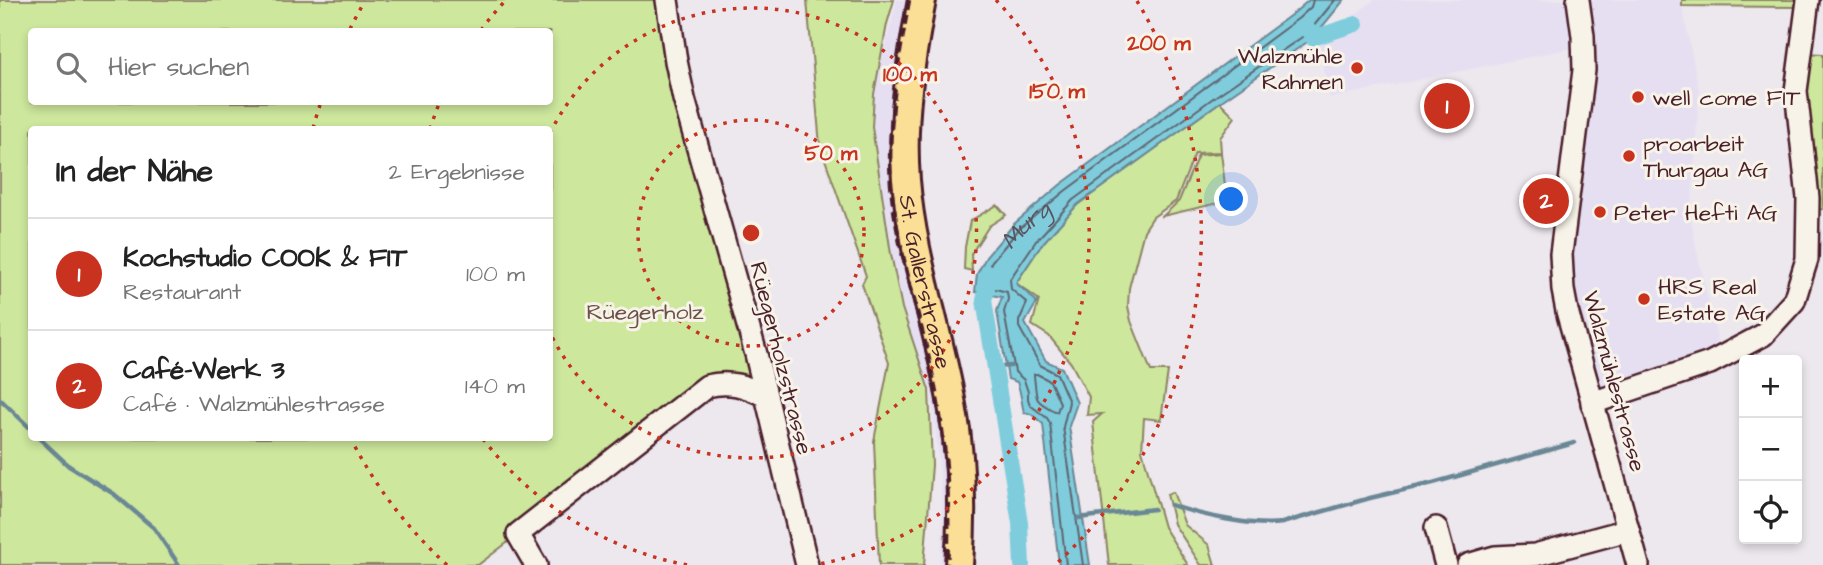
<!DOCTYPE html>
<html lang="de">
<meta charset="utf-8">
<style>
:root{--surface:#fff;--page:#f6f6f6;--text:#222;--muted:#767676;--line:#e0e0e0;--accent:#c8321e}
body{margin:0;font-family:"Architects Daughter",sans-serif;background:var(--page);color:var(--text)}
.controls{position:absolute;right:21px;bottom:21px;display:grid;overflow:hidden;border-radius:7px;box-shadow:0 4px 10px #0003}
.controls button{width:63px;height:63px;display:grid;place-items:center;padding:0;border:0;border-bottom:2px solid var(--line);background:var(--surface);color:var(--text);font:35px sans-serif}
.you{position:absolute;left:1232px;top:200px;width:24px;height:24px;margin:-18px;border:5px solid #fff;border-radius:50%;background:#1a73e8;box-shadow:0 0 0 10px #1a73e833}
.badge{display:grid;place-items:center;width:46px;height:46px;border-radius:50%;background:var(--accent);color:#fff;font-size:23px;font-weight:700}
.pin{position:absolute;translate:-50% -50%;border:4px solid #fff;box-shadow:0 2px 7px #0006}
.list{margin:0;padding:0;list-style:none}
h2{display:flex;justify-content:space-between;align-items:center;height:91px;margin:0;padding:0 28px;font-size:30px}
h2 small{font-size:23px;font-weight:400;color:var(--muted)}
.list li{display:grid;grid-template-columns:46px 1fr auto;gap:21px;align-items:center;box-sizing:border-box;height:112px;padding:0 28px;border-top:2px solid var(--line)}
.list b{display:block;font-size:26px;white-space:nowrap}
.list p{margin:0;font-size:23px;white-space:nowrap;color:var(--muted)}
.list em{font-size:23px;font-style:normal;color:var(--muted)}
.icon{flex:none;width:38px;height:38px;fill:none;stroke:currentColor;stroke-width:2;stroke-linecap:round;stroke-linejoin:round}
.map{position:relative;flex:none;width:1823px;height:565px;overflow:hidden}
.search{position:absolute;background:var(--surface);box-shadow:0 4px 10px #0003;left:28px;top:28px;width:525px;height:77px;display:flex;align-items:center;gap:18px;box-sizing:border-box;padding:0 24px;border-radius:7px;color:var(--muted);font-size:26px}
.panel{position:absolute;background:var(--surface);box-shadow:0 4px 10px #0003;left:28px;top:126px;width:525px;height:315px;border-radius:7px}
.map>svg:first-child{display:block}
.built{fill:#e6dff2}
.green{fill:#cde79d;stroke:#8c8364;stroke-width:2;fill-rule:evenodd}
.water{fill:#7fcddc;stroke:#6a8795;stroke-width:2}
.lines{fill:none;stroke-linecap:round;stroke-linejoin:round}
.shore{stroke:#5f6572;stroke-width:2}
.stream{stroke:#6a8795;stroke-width:4.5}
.canal{stroke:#7fcddc;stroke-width:16}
.minor-casing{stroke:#4a1f2b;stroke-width:26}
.major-casing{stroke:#4a1f2b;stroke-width:32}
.minor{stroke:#f7f3e8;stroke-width:21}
.major{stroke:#fbdf96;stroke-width:26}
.rail{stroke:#4a1f2b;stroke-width:4.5;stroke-dasharray:10 5;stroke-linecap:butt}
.ring{fill:none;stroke:#c8321e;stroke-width:3.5;stroke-dasharray:3.5 7}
.poi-dot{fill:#c8321e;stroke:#f7f3e8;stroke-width:2.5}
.labels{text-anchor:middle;stroke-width:6;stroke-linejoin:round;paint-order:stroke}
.poi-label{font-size:23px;fill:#4a1f2b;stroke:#f7f3e8;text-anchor:start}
.street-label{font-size:23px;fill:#4a1f2b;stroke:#f7f3e8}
.park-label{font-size:23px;fill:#6b5148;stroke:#f7f3e8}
.water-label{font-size:24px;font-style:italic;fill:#5a5360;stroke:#f7f3e8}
.centre{fill:#c8321e;stroke:#f7f3e8;stroke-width:3.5}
.ring-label{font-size:21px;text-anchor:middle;font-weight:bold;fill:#c8321e;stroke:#f7f3e8;stroke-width:6;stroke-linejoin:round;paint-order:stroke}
</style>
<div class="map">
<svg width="1823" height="565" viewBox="0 0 1823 565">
<rect width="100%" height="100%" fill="#ede7ee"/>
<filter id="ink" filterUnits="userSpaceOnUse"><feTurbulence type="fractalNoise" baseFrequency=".0143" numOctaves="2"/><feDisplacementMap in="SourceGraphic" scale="14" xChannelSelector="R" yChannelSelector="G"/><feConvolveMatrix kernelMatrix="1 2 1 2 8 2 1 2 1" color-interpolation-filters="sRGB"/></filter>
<g filter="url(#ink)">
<g class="built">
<polygon points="897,0 913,0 901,75 950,443 952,565 940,565 943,527 939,459 931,392 911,348 902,319 872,127 874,93"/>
<polygon points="1374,0 1567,0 1572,30 1573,48 1330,98 1318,43"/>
<polygon points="1578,0 1682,0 1682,6 1699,90 1691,218 1696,247 1717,338 1714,348 1708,356 1592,403 1567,312"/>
</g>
<g class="green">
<path d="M0,0H667L766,396L716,383L478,565H0ZM32,32H550V102H32ZM32,130H550V438H32Z"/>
<polygon points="807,0 894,0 887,24 874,94 872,127 891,254 902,308 929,390 932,465 924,565 879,565 874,441 889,363 862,284 866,276 820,145"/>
<polygon points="1682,0 1803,0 1800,7 1682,6"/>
<polygon points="1804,53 1823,54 1823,209 1813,210"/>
<polygon points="1220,102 1235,117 1220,138 1221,152 1195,153 1176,201 1153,217 1144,231 1129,288 1128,306 1131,321 1151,371 1168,371 1161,420 1144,418 1142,450 1164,527 1188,565 1109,565 1093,422 1102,414 1087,415 1089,397 1071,363 1049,336 1032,325 1039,300 1016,283 1042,244 1077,205"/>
<polygon points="1221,153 1227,201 1163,216 1179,201 1198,155"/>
<polygon points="997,205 1006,215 989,226 971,254 972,271 964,269 965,247 970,221"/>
<polygon points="1173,492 1185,525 1209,545 1215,565 1201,565 1174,524 1167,494"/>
</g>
<path class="water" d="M1309,0H1344L1313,38L1220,102L1077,205L1042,244L1016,283L1037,302L1025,323L1046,361L1062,368L1077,403L1069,426L1090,565H1059L1043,424L1031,414L1024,412C1021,401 1021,392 1017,382L1008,379L997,311L1002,297L975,292L977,274L986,257L1014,224L1060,185L1295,12Z"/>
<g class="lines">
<g class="shore">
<path d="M1034,374H1037L1050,381L1060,403L1057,412C1052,410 1040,404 1037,398C1036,395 1034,377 1034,374Z"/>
<path id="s1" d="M1066,565L1050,423L1047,418L1030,405L1028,399V392L1024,380L1015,372L1004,312L1008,299L1007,292L984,286V276L992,261L1020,228L1065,191L1299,18L1311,7L1313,0"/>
<polyline points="1083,565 1063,427 1069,402 1057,374 1040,365 1019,327 1019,321 1027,303 1011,289 1010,279 1036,241 1073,200 1216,96 1308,33 1335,0"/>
</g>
<g class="stream">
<polyline points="995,367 1011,366"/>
<polyline points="0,399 32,430"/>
<polyline points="39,438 69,466 114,494 154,528 179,565"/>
<path d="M1171,505C1199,515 1253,527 1282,523L1370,498L1433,483L1574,443"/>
<polyline points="1078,518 1154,509"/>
</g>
<g class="canal">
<polyline points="1305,25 1313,38 1356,24"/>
<polyline points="991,273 984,300 1020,523 1022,565"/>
</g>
<g class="minor-casing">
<g id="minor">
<polyline points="667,0 676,61 684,99 756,354 807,565"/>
<polyline points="1578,0 1583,36 1584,70 1561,254 1563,290 1567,311 1638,565"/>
<polyline points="1592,403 1710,363 1763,335 1794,301 1807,259 1808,198 1796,91 1808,0"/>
<polyline points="1436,528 1446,565"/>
<path d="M536,565L518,534L707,386C729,380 746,386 766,396"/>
<polyline points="1468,565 1495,557 1535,555 1628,530"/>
</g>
</g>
<g class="major-casing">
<g id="major">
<path id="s2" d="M922,0C911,59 901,120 906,180C912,257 939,330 952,405C962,458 963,512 959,565"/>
</g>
</g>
<use href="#minor" class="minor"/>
<use href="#major" class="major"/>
<path class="rail" d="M909,0C898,61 887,122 891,184C896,244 916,302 929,360C945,428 951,495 947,565"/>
</g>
</g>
<g class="ring">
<circle cx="751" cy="233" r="113"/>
<path d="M550 133A225 225 0 1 1 550 333"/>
<path d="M687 565A338 338 0 0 1 483 439M430 129A338 338 0 0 1 439 104M481 30A338 338 0 0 1 506 0M996 0A338 338 0 0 1 815 565"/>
<path d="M447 565A450 450 0 0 1 352 441M313 128A450 450 0 0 1 320 105M350 29A450 450 0 0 1 365 1M1137 1A450 450 0 0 1 1055 565"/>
</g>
<g class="poi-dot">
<circle cx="1357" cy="68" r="7"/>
<circle cx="1638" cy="97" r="7"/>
<circle cx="1629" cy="156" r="7"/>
<circle cx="1600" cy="212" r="7"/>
<circle cx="1644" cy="299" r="7"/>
</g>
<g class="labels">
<g class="poi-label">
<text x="1343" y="63" text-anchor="end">Walzmühle<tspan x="1343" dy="26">Rahmen</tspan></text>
<text x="1652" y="105">well come FIT</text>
<text x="1643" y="151">proarbeit<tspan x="1643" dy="26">Thurgau AG</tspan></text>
<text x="1614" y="220">Peter Hefti AG</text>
<text x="1658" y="294">HRS Real<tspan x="1658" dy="26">Estate AG</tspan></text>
</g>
<g class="street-label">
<text dy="8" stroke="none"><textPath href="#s2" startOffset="285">St. Gallerstrasse</textPath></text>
<text transform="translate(782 358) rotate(76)" y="8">Rüegerholzstrasse</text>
<text transform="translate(1615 381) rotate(75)" y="8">Walzmühlestrasse</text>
</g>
<g class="park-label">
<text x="645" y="319">Rüegerholz</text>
</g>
<g class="water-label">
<text dy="8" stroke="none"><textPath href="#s1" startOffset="390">Murg</textPath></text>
</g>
</g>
<circle cx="751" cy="233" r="10" class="centre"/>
<g class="ring-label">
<text x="1159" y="50">200 m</text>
<text x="910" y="81">100 m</text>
<text x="1057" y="98">150 m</text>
<text x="831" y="160">50 m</text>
</g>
</svg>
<div class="controls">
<button>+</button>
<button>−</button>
<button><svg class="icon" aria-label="locate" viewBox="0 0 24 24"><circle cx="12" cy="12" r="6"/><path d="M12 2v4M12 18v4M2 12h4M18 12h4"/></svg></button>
</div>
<div class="you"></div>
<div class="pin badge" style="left:1447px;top:106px">1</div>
<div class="pin badge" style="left:1546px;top:201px">2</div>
<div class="search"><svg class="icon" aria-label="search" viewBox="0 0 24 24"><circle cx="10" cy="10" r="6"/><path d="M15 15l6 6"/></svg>Hier suchen</div>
<section class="panel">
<h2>In der Nähe<small>2 Ergebnisse</small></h2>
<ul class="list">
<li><span class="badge">1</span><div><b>Kochstudio COOK &amp; FIT</b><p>Restaurant</p></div><em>100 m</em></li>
<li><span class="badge">2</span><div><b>Café-Werk 3</b><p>Café · Walzmühlestrasse</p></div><em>140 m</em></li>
</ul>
</section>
</div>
